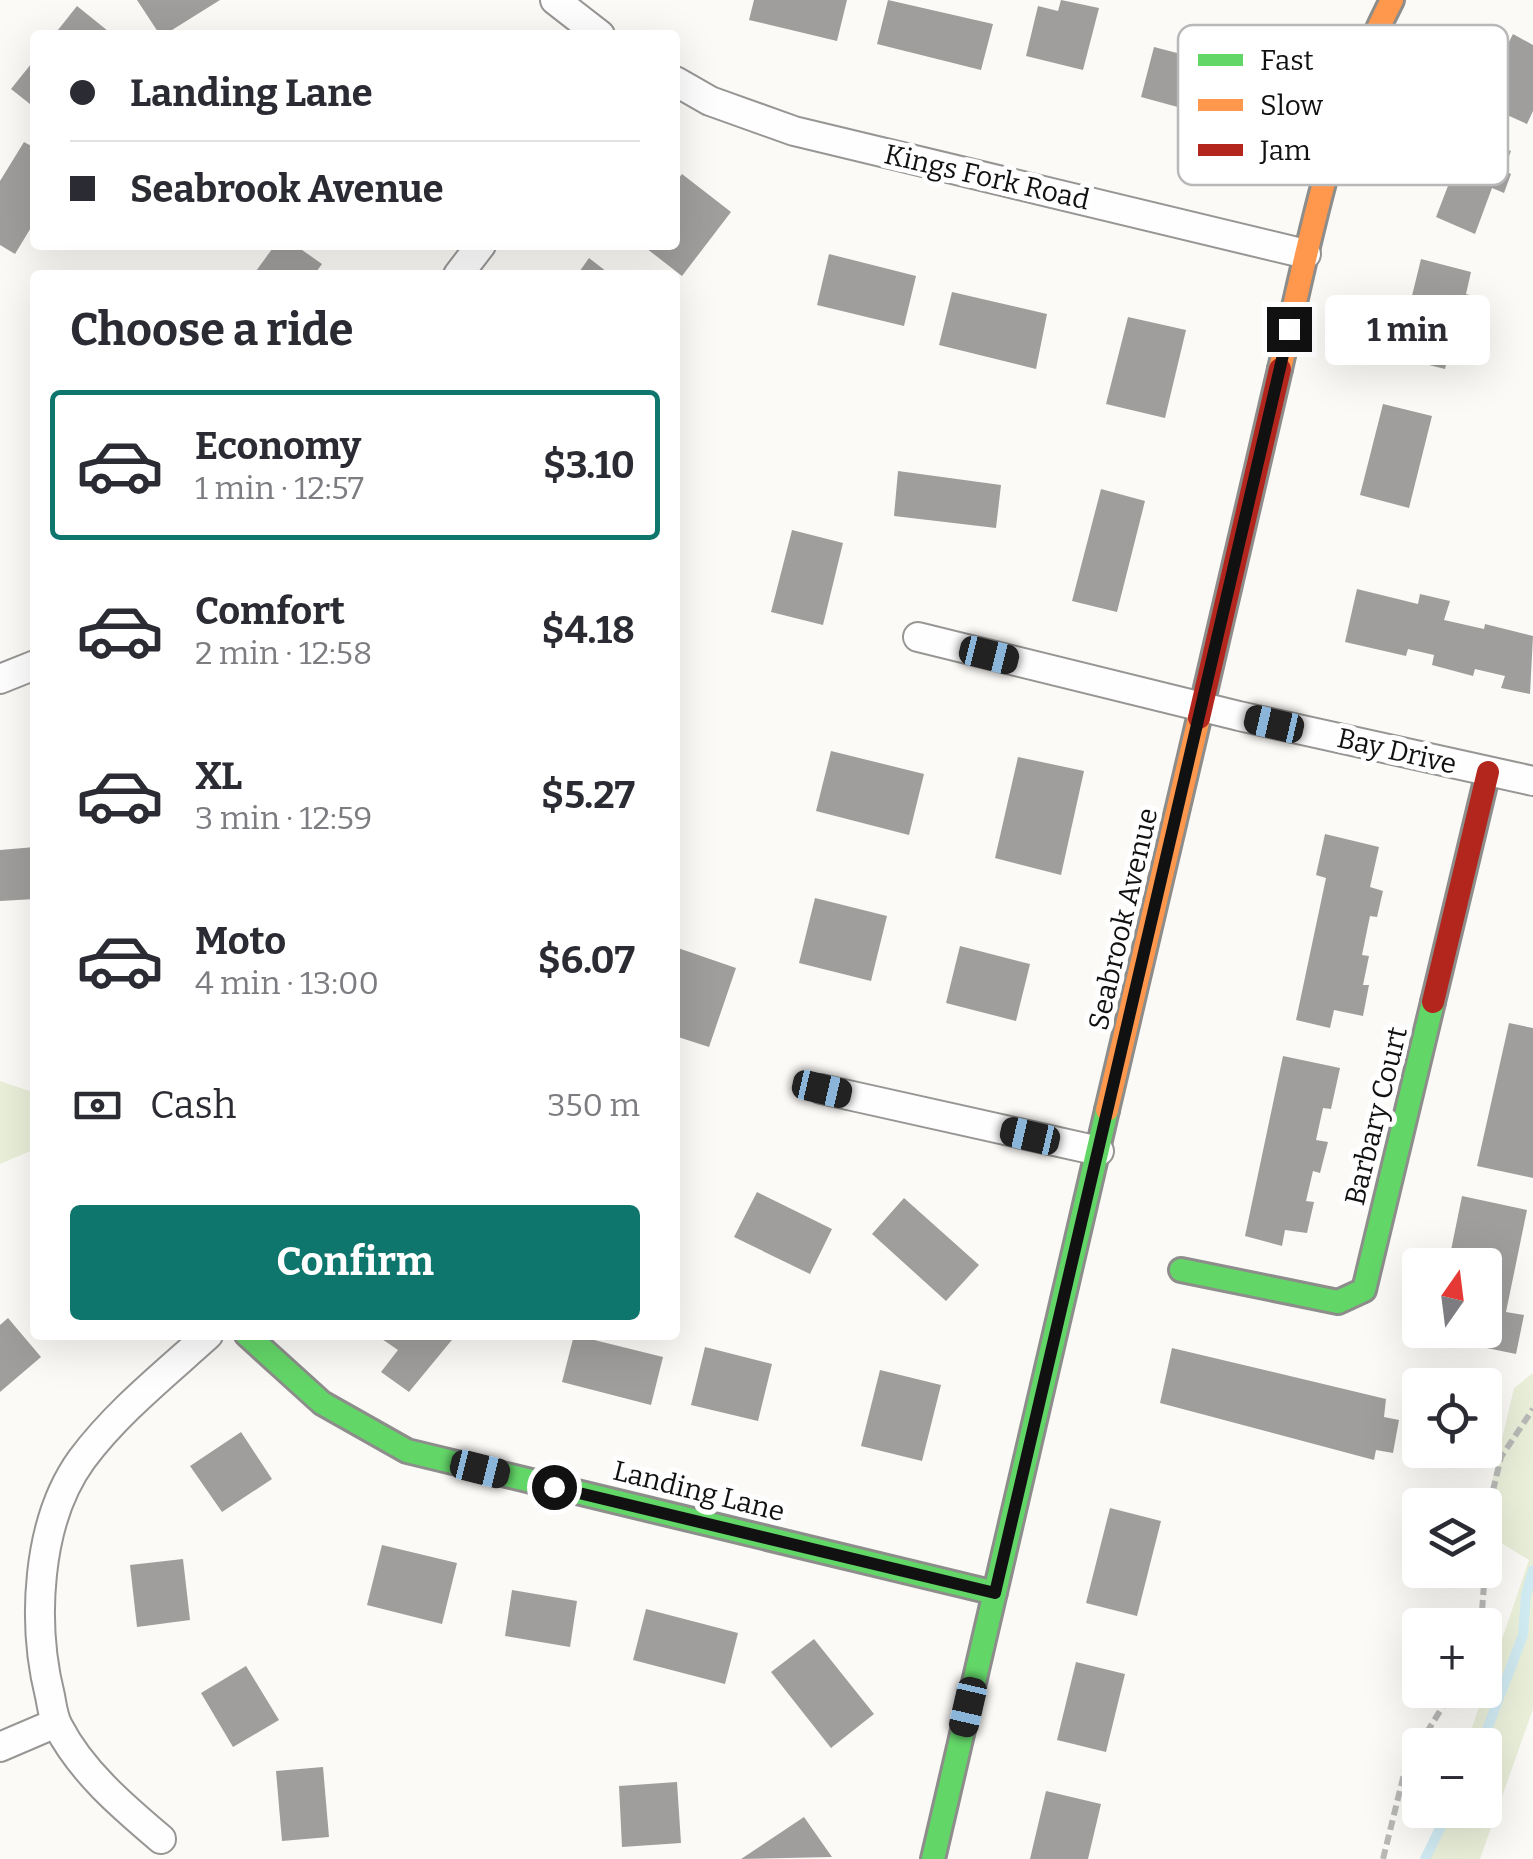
<!DOCTYPE html>
<meta charset="utf-8">
<style>
:root{--surface:#fff;--page:#f2f2f3;--text:#2b2b33;--muted:#7c7c81;--line:#e1e1e2;--accent:#0f766e}
body{margin:0;font-family:Bitter,serif;background:var(--page);color:var(--text);height:100vh;display:flex;flex-direction:column;font-size:38px;white-space:nowrap}
*{box-sizing:border-box;margin:0}
p{font-size:32px;color:var(--muted)}
.icon{flex:none;width:55px;height:55px;fill:none;stroke:currentColor;stroke-width:2;stroke-linecap:round;stroke-linejoin:round}
.map{position:relative;flex:1;overflow:hidden}
.sheet{position:absolute;left:30px;top:270px;width:650px;height:1070px;display:flex;flex-direction:column;background:var(--surface);border-radius:10px;box-shadow:0 10px 40px #0002}
.sheet>*{flex:none}
.top-card{position:absolute;left:30px;top:30px;width:650px;height:220px;border-radius:10px;box-shadow:0 10px 40px #0002;display:grid;align-content:center;height:220px;padding:0 40px;background:var(--surface)}
.needle{width:65px;rotate:14deg}
.buttons{position:absolute;left:1402px;top:1248px;display:grid;gap:20px}
.buttons a{display:grid;place-items:center;width:100px;height:100px;border-radius:10px;background:var(--surface);box-shadow:0 10px 40px #0002;font-size:50px}
.end{position:absolute;width:45px;height:45px;margin:-22px;border:12px solid #111;background:#fff;box-shadow:0 0 0 5px #fff}
.from{border-radius:50%}
.bubble{position:absolute;height:70px;border-radius:10px;background:var(--surface);box-shadow:0 10px 40px #0002;font-size:32px;font-weight:700;line-height:70px;text-align:center}
.car{position:absolute;width:30px;height:60px;margin:-30px -15px;border-radius:12px;box-shadow:0 0 8px 2px #0007;background:linear-gradient(#222 24%,#8ab4d8 0 40%,#222 0 76%,#8ab4d8 0 86%,#222 0)}
.top-card b{display:flex;align-items:center;gap:35px;height:95px;font-size:38px}
.top-card b+b{border-top:2px solid var(--line)}
.top-card i{width:25px;height:25px;background:var(--text)}
ul{padding:0;list-style:none}
li{display:flex;align-items:center;gap:30px;height:150px;margin:0 20px 15px;padding:0 20px;border:5px solid transparent;border-radius:10px}
li div{flex:1}
li b{display:block;font-size:38px}
li em{font-style:normal;font-weight:700}
li.active{border-color:var(--accent)}
li>.icon{width:90px;height:90px;stroke-width:1.5}
h2{padding:0 40px;font-size:45px;line-height:120px}
.pay{display:flex;align-items:center;gap:25px;height:110px;padding:0 40px;font-size:38px}
.pay p{margin-inline-start:auto}
.primary-button{display:flex;gap:20px;margin-top:auto;padding:20px 40px}
.primary-button a{flex:1;height:115px;border-radius:10px;background:var(--accent);color:#fff;font-size:40px;font-weight:700;line-height:115px;text-align:center}
.map>svg:first-child{display:block}
.green{fill:#e9efd9}
.lines{fill:none;stroke-linecap:round;stroke-linejoin:round}
.stream{stroke:#d1ebf3;stroke-width:10}
.building{fill:#a09e9c}
.street-casing{stroke:#979695;stroke-width:32}
.fast-casing{stroke:#8d8d8b;stroke-width:28}
.slow-casing{stroke:#8d8d8b;stroke-width:28}
.jam-casing{stroke:#8d8d8b;stroke-width:28}
.path{stroke:#b9b9b8;stroke-width:6;stroke-dasharray:10 5;stroke-linecap:butt}
.street{stroke:#fffefe;stroke-width:28}
.fast{stroke:#63d668;stroke-width:22}
.slow{stroke:#ff974d;stroke-width:22}
.jam{stroke:#b3261e;stroke-width:22}
.route{stroke:#111;stroke-width:12}
.labels{text-anchor:middle;dominant-baseline:central;stroke-width:10;stroke-linejoin:round;paint-order:stroke}
.street-label{font-size:28px;fill:#111;stroke:#fff}
.key{fill:#fff;stroke:#b8b8b8;stroke-width:2.5}
.key-label{font-size:28px;fill:#111}
</style>
<div class="map">
<svg width="1533" height="1859" viewBox="0 0 1533 1859">
<rect width="100%" height="100%" fill="#fcfaf7"/>
<path class="green" d="M0 1081 35 1093V1149L0 1164Z
M1533 1373V1709L1480 1859H1427L1444 1810H1485V1745H1466L1529 1560 1485 1533V1511L1514 1388Z"/>
<g class="lines">
<path class="stream" d="M1481 1745 1523 1635 1526 1595 1533 1570
M1425 1859 1449 1810"/>
</g>
<path class="building" d="M137 0H220L164 35H160Z
M754 0H847L837 41 749 20Z
M888 0 993 24 981 70 877 44Z
M1061 0 1099 8 1083 70 1026 56 1038 6 1058 11Z
M77 6 113 35H54Z
M1513 34 1533 45V111L1527 124 1478 102Z
M1154 47 1254 73 1240 124 1141 97Z
M35 59V108L11 89Z
M1468 134 1511 151 1504 170 1511 174 1504 193 1492 188 1475 234 1436 217Z
M24 142 35 148V221L15 254 0 245V181Z
M682 174 731 212 682 276 642 245H675V183Z
M275 245H295L322 264 314 275H253Z
M829 254 916 276 904 326 817 305Z
M589 258 611 275H577Z
M1421 259 1471 272 1466 294 1484 299 1479 320 1458 314 1445 369 1397 357Z
M952 292 1047 314 1036 369 939 345Z
M1128 317 1186 330 1165 418 1106 404Z
M1383 404 1432 416 1409 508 1360 495Z
M898 471 1001 485 996 528 894 516Z
M1101 489 1145 501 1117 612 1072 601Z
M792 530 843 543 823 625 771 612Z
M1357 589 1418 604 1420 594 1450 601 1444 620 1484 629 1485 624 1533 636 1530 694 1501 688 1505 676 1475 669 1473 676 1432 665 1434 655 1408 649 1406 656 1345 642Z
M831 751 924 774 909 835 816 811Z
M1018 757 1084 771 1061 875 995 858Z
M1325 834 1379 847 1370 887 1383 891 1377 917 1370 916 1362 955 1369 956 1363 985H1369L1363 1016 1334 1010 1330 1028 1296 1020 1326 878 1316 875Z
M35 847V899L0 901V850Z
M815 898 887 916 871 981 799 963Z
M960 946 1030 964 1016 1021 946 1003Z
M675 947 736 968 709 1047 675 1036Z
M1509 1023 1533 1028V1178L1477 1166Z
M1283 1056 1340 1068 1331 1109 1323 1108 1316 1140 1328 1142 1320 1173 1313 1171 1306 1201 1314 1202 1307 1233 1285 1230 1282 1246 1245 1236Z
M757 1192 832 1229 810 1274 734 1237Z
M1462 1196 1527 1210 1506 1312 1524 1315 1516 1354 1433 1337 1434 1330H1485V1265H1448Z
M904 1198 979 1265 946 1301 872 1234Z
M8 1318 41 1357 0 1392V1325Z
M376 1335H456L409 1392 381 1372 398 1350Z
M574 1335 663 1357 651 1405 562 1382Z
M705 1347 772 1364 758 1421 691 1405Z
M1172 1348 1386 1399 1384 1417 1399 1420 1393 1453 1376 1450 1374 1460 1160 1403Z
M880 1370 941 1385 922 1461 861 1446Z
M241 1432 272 1479 222 1512 190 1466Z
M1110 1508 1161 1521 1137 1616 1086 1603Z
M382 1545 457 1563 442 1624 367 1605Z
M183 1559 190 1620 137 1627 130 1565Z
M512 1590 577 1601 570 1647 505 1636Z
M646 1609 738 1633 725 1684 633 1660Z
M814 1639 874 1714 831 1748 771 1672Z
M1076 1662 1125 1674 1106 1752 1057 1740Z
M246 1666 279 1720 233 1747 201 1693Z
M323 1767 329 1837 282 1841 276 1771Z
M677 1782 681 1843 622 1847 619 1786Z
M1046 1791 1101 1804 1088 1859H1030Z
M804 1817 832 1857 741 1859Z"/>
<g class="lines">
<g class="street-casing">
<path id="street" d="M555 0 600 35
M675 81 710 101 794 131 1306 254
M458 275 481 245
M918 637 1239 716 1533 781
M0 679 35 665
M821 1089 1099 1151
M0 1747 56 1723
M161 1839C122 1806 81 1771 58 1726 53 1717 52 1706 50 1696 32 1624 36 1522 82 1459 117 1412 165 1374 208 1335"/>
</g>
<g class="fast-casing">
<path id="fast" d="M1181 1270 1338 1302 1364 1290 1433 1002
M247 1335 322 1403 407 1451 995 1593
M933 1859 1107 1110"/>
</g>
<g class="slow-casing">
<path id="slow" d="M1280 369C1309 243 1332 116 1392 0
M1107 1110 1199 718"/>
</g>
<g class="jam-casing">
<path id="jam" d="M1199 718 1280 369
M1433 1002 1488 772"/>
</g>
<path class="path" d="M1481 1625 1490 1503 1501 1457 1533 1409
M1383 1859 1406 1766 1453 1690"/>
<use href="#street" class="street"/>
<use href="#fast" class="fast"/>
<use href="#slow" class="slow"/>
<use href="#jam" class="jam"/>
</g>
<g class="lines">
<path class="route" d="M554 1487 995 1593 1289 329"/>
</g>
<g class="labels">
<g class="street-label">
<text transform="translate(987 177) rotate(13)">Kings Fork Road</text>
<text transform="translate(1397 751) rotate(13)">Bay Drive</text>
<text transform="translate(1123 919) rotate(-77)">Seabrook Avenue</text>
<text transform="translate(1376 1116) rotate(-76)">Barbary Court</text>
<text transform="translate(699 1491) rotate(14)">Landing Lane</text>
</g>
</g>
<rect x="1178" y="25" width="330" height="160" rx="15" class="key"/>
<rect x="1198" y="54" width="45" height="12" fill="#63d668"/>
<rect x="1198" y="99" width="45" height="12" fill="#ff974d"/>
<rect x="1198" y="144" width="45" height="12" fill="#b3261e"/>
<g class="key-label">
<text x="1260" y="70">Fast</text>
<text x="1260" y="115">Slow</text>
<text x="1260" y="160">Jam</text>
</g>
</svg>
<div class="buttons">
<a><svg class="needle" viewBox="-14 -14 28 28"><path d="M0-13l5 13h-10z" fill="#e53935"/><path d="M0 13l5-13h-10z" fill="#7c7c81"/></svg></a>
<a><svg class="icon" aria-label="locate" viewBox="0 0 24 24"><circle cx="12" cy="12" r="6"/><path d="M12 2v4M12 18v4M2 12h4M18 12h4"/></svg></a>
<a><svg class="icon" aria-label="layers" viewBox="0 0 24 24"><path d="M12 4l9 5-9 5-9-5zM3 14l9 5 9-5"/></svg></a>
<a>+</a>
<a>−</a>
</div>
<i class="end from" style="left:554px;top:1487px"></i>
<i class="end" style="left:1289px;top:329px"></i>
<div class="bubble" style="left:1325px;top:295px;width:165px">1 min</div>
<i class="car" style="left:989px;top:655px;rotate:104deg"></i>
<i class="car" style="left:1274px;top:724px;rotate:283deg"></i>
<i class="car" style="left:822px;top:1089px;rotate:103deg"></i>
<i class="car" style="left:1030px;top:1136px;rotate:283deg"></i>
<i class="car" style="left:480px;top:1469px;rotate:104deg"></i>
<i class="car" style="left:968px;top:1707px;rotate:193deg"></i>
<div class="top-card">
<b><i class="from"></i>Landing Lane</b>
<b><i></i>Seabrook Avenue</b>
</div>
<section class="sheet">
<h2>Choose a ride</h2>
<ul>
<li class="active"><svg class="icon" aria-label="car" viewBox="0 0 24 24"><path d="M5 17H2v-5l4-1 3-4h7l3 4 3 1v5h-3M9 17h6M6 11h13"/><circle cx="7" cy="17" r="2"/><circle cx="17" cy="17" r="2"/></svg><div><b>Economy</b><p>1 min · 12:57</p></div><em>$3.10</em></li>
<li><svg class="icon" aria-label="car" viewBox="0 0 24 24"><path d="M5 17H2v-5l4-1 3-4h7l3 4 3 1v5h-3M9 17h6M6 11h13"/><circle cx="7" cy="17" r="2"/><circle cx="17" cy="17" r="2"/></svg><div><b>Comfort</b><p>2 min · 12:58</p></div><em>$4.18</em></li>
<li><svg class="icon" aria-label="car" viewBox="0 0 24 24"><path d="M5 17H2v-5l4-1 3-4h7l3 4 3 1v5h-3M9 17h6M6 11h13"/><circle cx="7" cy="17" r="2"/><circle cx="17" cy="17" r="2"/></svg><div><b>XL</b><p>3 min · 12:59</p></div><em>$5.27</em></li>
<li><svg class="icon" aria-label="car" viewBox="0 0 24 24"><path d="M5 17H2v-5l4-1 3-4h7l3 4 3 1v5h-3M9 17h6M6 11h13"/><circle cx="7" cy="17" r="2"/><circle cx="17" cy="17" r="2"/></svg><div><b>Moto</b><p>4 min · 13:00</p></div><em>$6.07</em></li>
</ul>
<div class="pay"><svg class="icon" aria-label="cash" viewBox="0 0 24 24"><path d="M3 7h18v10H3z"/><circle cx="12" cy="12" r="2"/></svg>Cash<p>350 m</p></div>
<div class="primary-button"><a>Confirm</a></div>
</section>
</div>
